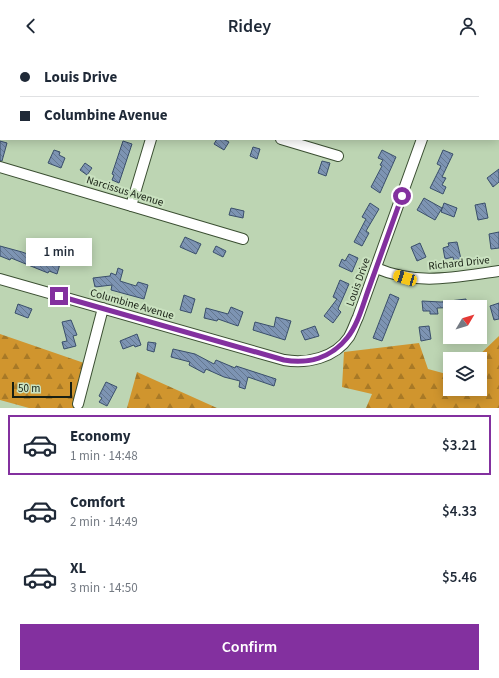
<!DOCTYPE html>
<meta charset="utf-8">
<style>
:root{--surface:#fff;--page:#f2f2f3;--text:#1f2937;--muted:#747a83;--line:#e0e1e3;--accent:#83309f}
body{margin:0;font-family:"Source Sans 3",sans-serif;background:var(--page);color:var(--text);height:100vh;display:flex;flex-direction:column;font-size:15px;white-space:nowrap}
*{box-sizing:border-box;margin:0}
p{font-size:13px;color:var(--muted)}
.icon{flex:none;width:22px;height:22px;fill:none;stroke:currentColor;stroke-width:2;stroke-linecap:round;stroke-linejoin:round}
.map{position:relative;height:356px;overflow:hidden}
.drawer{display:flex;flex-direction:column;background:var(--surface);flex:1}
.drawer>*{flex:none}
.top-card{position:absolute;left:0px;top:0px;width:499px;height:88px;box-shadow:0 2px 10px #0003;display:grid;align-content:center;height:88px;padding:0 20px;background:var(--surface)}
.needle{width:26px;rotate:52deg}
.controls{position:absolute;left:443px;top:248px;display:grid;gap:8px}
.controls a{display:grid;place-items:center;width:44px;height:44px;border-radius:0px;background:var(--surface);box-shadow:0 2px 10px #0003;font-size:20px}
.scale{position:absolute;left:12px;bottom:10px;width:60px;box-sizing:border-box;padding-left:4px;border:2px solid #171f13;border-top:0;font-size:11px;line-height:14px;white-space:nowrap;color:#171f13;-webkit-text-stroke:3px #cae2c0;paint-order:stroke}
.end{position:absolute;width:18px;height:18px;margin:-9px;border:5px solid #83309f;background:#fff;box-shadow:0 0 0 2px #fff}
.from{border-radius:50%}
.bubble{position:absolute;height:28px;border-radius:0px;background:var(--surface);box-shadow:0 2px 10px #0003;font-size:13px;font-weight:600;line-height:28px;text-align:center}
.car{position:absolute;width:12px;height:24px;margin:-12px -6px;border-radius:5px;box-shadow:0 0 3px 1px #0007;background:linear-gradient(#f5c518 24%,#345 0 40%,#f5c518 0 76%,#345 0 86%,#f5c518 0)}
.top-card b{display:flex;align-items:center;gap:14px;height:38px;font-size:15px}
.top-card b+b{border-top:1px solid var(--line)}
.top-card i{width:10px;height:10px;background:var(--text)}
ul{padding:7px 0 0;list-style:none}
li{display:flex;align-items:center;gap:12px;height:60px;margin:0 8px 6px;padding:0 12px;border:2px solid transparent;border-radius:0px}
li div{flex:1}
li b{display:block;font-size:15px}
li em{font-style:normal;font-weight:600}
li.active{border-color:var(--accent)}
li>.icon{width:36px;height:36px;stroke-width:1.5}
.primary-button{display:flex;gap:8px;margin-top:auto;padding:8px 20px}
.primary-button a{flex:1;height:46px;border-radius:0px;background:var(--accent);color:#fff;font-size:16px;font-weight:600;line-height:46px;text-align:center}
header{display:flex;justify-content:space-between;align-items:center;height:52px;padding:0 20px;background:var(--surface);font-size:18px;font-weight:600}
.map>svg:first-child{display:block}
.forest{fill:url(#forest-firs)}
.building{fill:url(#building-back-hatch);stroke:#3a4f6b}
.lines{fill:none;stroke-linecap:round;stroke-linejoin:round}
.street-casing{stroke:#3b4f32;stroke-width:12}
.primary-casing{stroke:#3b4f32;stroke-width:16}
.street{stroke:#fff;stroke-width:10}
.primary{stroke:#fff;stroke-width:15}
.route{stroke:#83309f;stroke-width:5}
.labels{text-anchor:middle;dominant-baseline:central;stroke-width:4;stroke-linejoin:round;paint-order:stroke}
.street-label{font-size:11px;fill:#171f13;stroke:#cae2c0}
</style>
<header><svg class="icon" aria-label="back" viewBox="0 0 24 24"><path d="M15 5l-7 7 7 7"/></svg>Ridey<svg class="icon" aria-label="person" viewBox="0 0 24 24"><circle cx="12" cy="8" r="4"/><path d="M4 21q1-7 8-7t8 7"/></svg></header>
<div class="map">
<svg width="499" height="356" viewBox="0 0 499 356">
<defs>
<pattern id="forest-firs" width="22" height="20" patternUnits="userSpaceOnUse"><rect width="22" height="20" fill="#d0952e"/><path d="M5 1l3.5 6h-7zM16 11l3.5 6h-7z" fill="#a87926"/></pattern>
<pattern id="building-back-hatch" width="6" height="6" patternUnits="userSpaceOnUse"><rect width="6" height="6" fill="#7d94b3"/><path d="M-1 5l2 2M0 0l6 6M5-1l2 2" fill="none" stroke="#657890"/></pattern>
</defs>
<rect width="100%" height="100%" fill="#bdd5b3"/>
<path class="forest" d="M0 282 87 312 75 354 82 356H29L0 348Z
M499 284V356H366L372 342 342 335 344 300 419 291 428 317 450 323V337H480V307H475Z
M137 320 217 356H127Z"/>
<path class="building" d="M217 87H223L229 90 224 98 214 92Z
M0 89 7 91 2 109H0Z
M123 89 132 92 119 131 112 128 114 123 112 122Z
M253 95 260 97 257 107 250 104Z
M54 98 60 100 59 103 65 106 61 116 48 111Z
M382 98 396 105 380 141 371 135 382 114 380 113 383 108 378 106Z
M443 98 453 102 442 125 446 126 442 133 446 135 443 142 430 136 441 114 437 112Z
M322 109 330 111 326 124 318 121Z
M85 111 92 116 87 123 80 118Z
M499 117V130L493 135 487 126Z
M424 146 442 156 435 168 417 158Z
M370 151 379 157 366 179 369 181 362 194 354 190 366 167 362 165Z
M444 151 457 156 454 165 441 160Z
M485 151 488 166 478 168 475 153Z
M231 156 244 159 243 166 229 163Z
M499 180V196L491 197 489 182Z
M185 185 201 192 196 202 180 195Z
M457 190 461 207 454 209 453 205 445 207 443 196 449 194 448 191Z
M420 191 426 205 417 209 411 195Z
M0 194 22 200 44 208 46 204 52 206 51 209 60 212 57 222 49 219 48 221 11 206 10 208 0 204Z
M216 194 226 199 223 205 213 200Z
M349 202 358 206 352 220 339 214 342 207 345 209Z
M118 216 123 218 120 229 136 234 138 230 148 233 144 247 111 238 112 233 95 235 93 226 110 224 111 221 116 223Z
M340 228 349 232 338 257 341 260 333 271 324 264 337 247 333 245Z
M390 242 399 246 382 289 373 286Z
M184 243 195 247 191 261 180 258Z
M466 247 467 255 437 256 438 262H430V259H423L422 249 441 250Z
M499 251V267L494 268 490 254Z
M18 252 32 257 28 266 15 261Z
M231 255 243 260 238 274 218 267 217 269 204 266 206 256 228 262Z
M276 265 291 269 285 288 253 278 255 270 274 275Z
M71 268 77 283 73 284 76 294 64 297 62 290 67 289 62 270Z
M315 274 319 284 305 288 301 279Z
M429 274 431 287 421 289 419 275Z
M137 282 141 293 135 295 134 293 123 297 120 289Z
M148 290 156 291 154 300 147 298Z
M173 297 195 302 214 312 216 308 235 316 236 314 276 327 274 334 248 325 245 337 239 335 240 329 224 325 206 317 204 321 189 313 190 310 171 305Z
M106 330 117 335 107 354 99 350 102 346 99 344Z"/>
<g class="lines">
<g class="street-casing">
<path id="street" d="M370 0 374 1
M176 1V0
M235 1V0
M330 1V0
M454 1 455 0
M498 29H499
M281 87 338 104
M0 115 243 187
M131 154 151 87
M376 216C418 234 455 225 499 219
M0 227 284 308C307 312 335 306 349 285 353 278 355 271 358 265L422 87
M78 352 103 256"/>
</g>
<g class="primary-casing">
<path id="primary" d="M11 1 12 0
M0 22 1 20"/>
</g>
<use href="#street" class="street"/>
<use href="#primary" class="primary"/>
</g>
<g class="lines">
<path class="route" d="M59 244 284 308C308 312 331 306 347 286 358 273 363 252 369 236 380 205 391 174 402 144"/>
</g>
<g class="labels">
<g class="street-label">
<text transform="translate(125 139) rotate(17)">Narcissus Avenue</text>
<text transform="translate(459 211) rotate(-6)">Richard Drive</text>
<text transform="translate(358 230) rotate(-70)">Louis Drive</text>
<text transform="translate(132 252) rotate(16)">Columbine Avenue</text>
</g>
</g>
</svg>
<div class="controls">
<a><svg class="needle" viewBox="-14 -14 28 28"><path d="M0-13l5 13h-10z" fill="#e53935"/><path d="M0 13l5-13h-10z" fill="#747a83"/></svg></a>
<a><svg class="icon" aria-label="layers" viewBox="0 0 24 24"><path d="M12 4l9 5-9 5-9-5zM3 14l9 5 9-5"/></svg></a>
</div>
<div class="scale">50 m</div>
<i class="end from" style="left:402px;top:144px"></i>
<i class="end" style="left:59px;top:244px"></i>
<div class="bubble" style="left:26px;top:186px;width:66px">1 min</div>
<i class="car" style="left:405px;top:226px;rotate:287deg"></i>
<div class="top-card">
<b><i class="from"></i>Louis Drive</b>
<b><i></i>Columbine Avenue</b>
</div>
</div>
<section class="drawer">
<ul>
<li class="active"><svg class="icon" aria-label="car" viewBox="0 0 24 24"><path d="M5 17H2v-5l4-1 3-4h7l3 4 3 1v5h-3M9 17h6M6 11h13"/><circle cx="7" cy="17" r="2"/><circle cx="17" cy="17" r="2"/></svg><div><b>Economy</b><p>1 min · 14:48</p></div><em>$3.21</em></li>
<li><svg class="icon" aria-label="car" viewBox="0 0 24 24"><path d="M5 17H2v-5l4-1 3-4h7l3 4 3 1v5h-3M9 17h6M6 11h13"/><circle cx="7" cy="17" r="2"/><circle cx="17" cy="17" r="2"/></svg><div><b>Comfort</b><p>2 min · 14:49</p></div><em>$4.33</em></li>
<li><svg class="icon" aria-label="car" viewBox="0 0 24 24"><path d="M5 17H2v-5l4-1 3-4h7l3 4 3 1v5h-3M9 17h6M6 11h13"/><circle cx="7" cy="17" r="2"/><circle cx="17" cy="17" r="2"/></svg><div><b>XL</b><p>3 min · 14:50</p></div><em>$5.46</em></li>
</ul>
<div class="primary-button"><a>Confirm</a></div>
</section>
